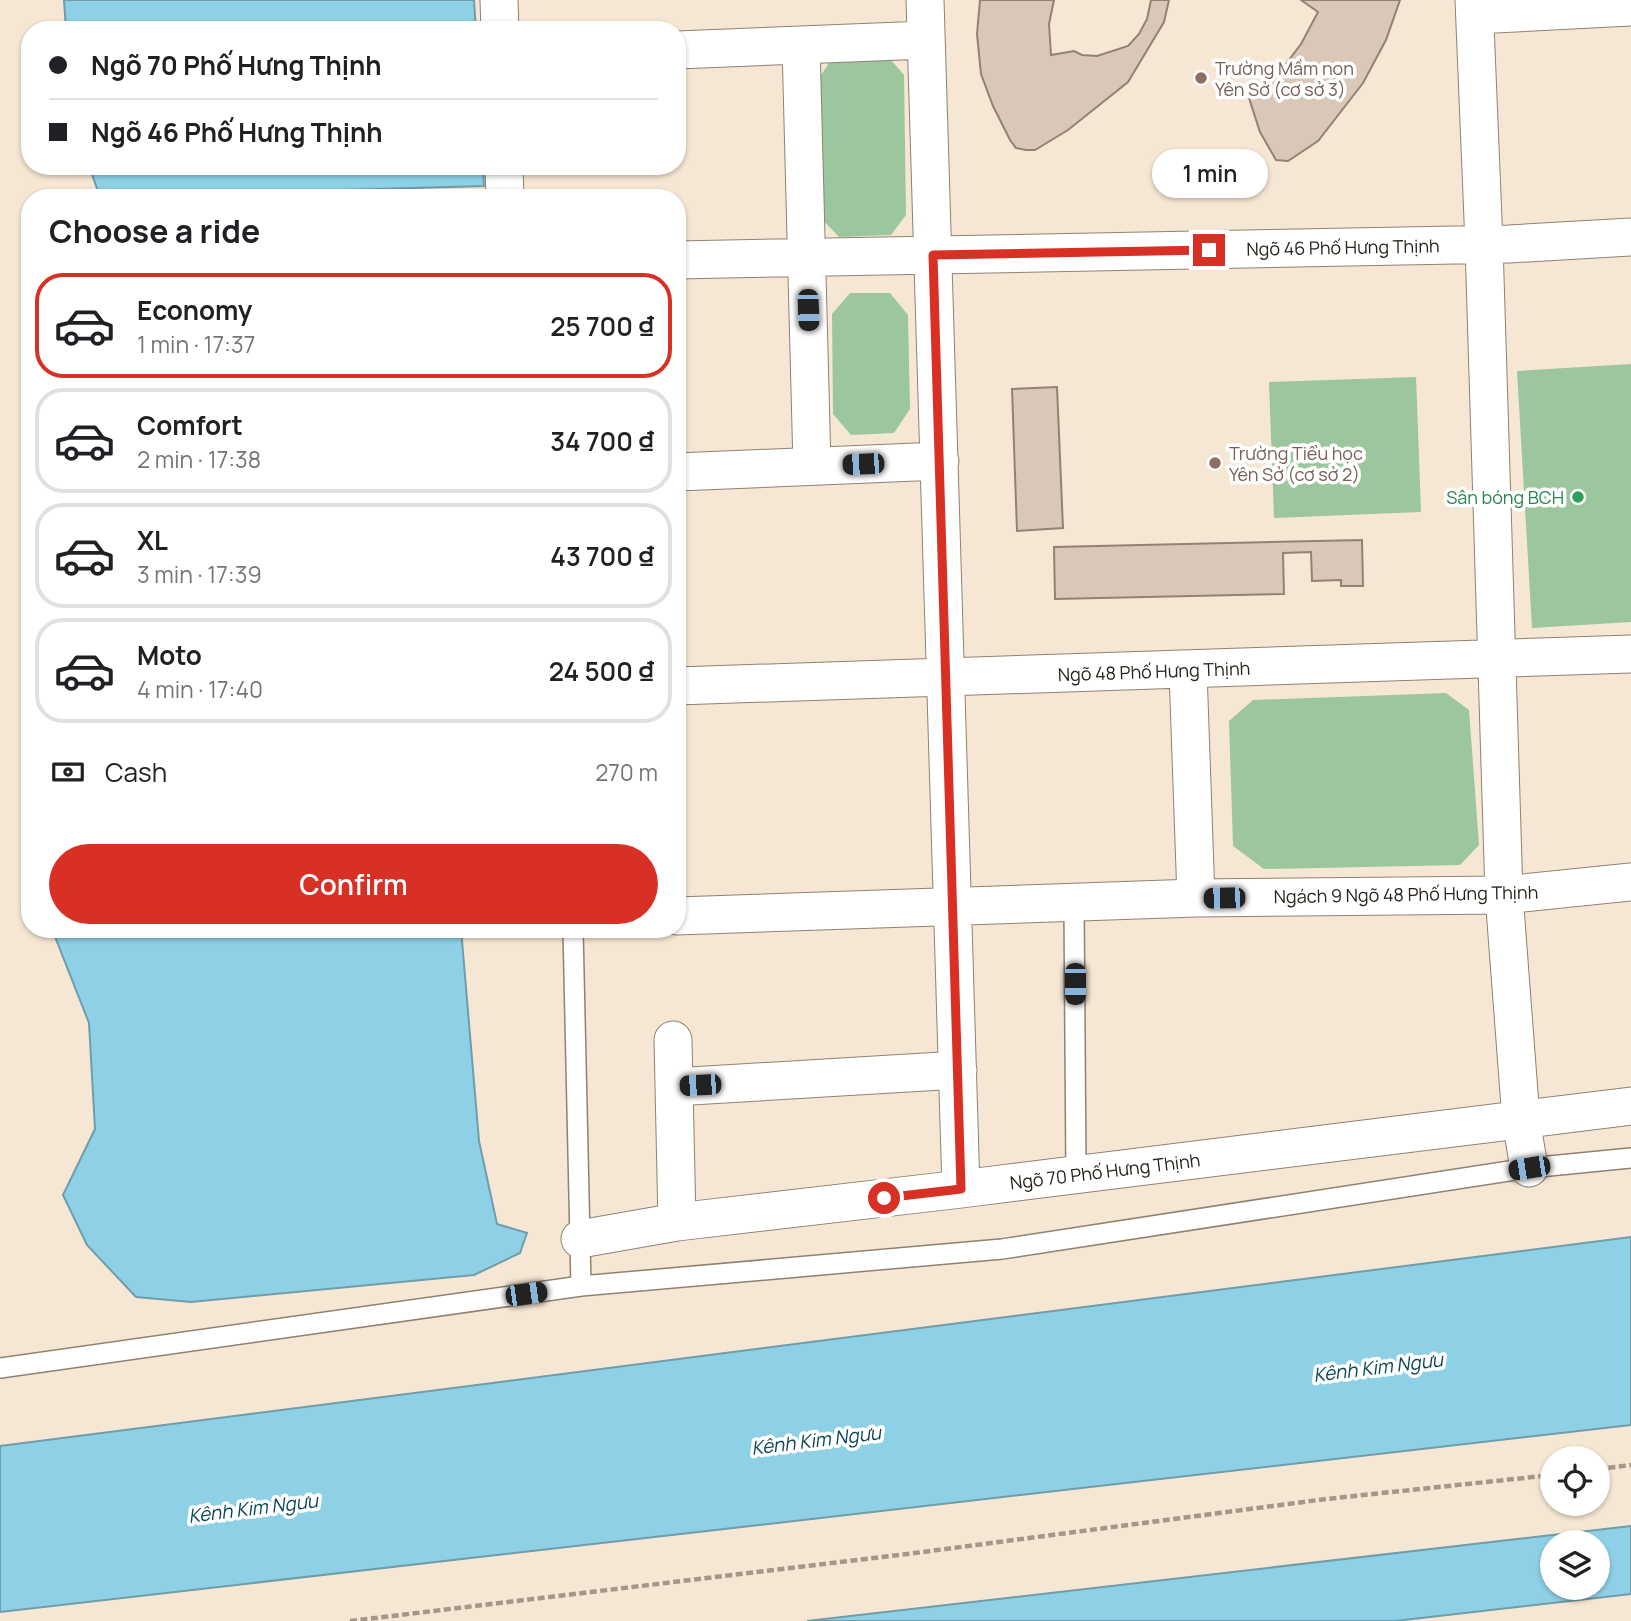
<!DOCTYPE html>
<meta charset="utf-8">
<style>
:root{--surface:#fff;--page:#f2f2f2;--text:#202124;--muted:#757577;--line:#e0e0e0;--accent:#d93025}
body{margin:0;font-family:Manrope,sans-serif;background:var(--page);color:var(--text);height:100vh;display:flex;flex-direction:column;font-size:26px;white-space:nowrap}
*{box-sizing:border-box;margin:0}
p{font-size:23px;color:var(--muted)}
.icon{flex:none;width:38px;height:38px;fill:none;stroke:currentColor;stroke-width:2;stroke-linecap:round;stroke-linejoin:round}
.map{position:relative;flex:1;overflow:hidden}
.drawer{position:absolute;left:21px;top:189px;width:665px;height:749px;display:flex;flex-direction:column;background:var(--surface);border-radius:28px;box-shadow:0 2px 5px #0004}
.drawer>*{flex:none}
.hud{position:absolute;left:21px;top:21px;width:665px;height:154px;border-radius:28px;box-shadow:0 2px 5px #0004;display:grid;align-content:center;height:154px;padding:0 28px;background:var(--surface)}
.fabs{position:absolute;left:1540px;top:1446px;display:grid;gap:14px}
.fabs a{display:grid;place-items:center;width:70px;height:70px;border-radius:50%;background:var(--surface);box-shadow:0 2px 5px #0004;font-size:35px}
.end{position:absolute;width:32px;height:32px;margin:-16px;border:9px solid #d93025;background:#fff;box-shadow:0 0 0 4px #fff}
.from{border-radius:50%}
.bubble{position:absolute;height:49px;border-radius:24px;background:var(--surface);box-shadow:0 2px 5px #0004;font-size:23px;font-weight:600;line-height:49px;text-align:center}
.car{position:absolute;width:21px;height:42px;margin:-21px -10px;border-radius:9px;box-shadow:0 0 5px 2px #0007;background:linear-gradient(#222 24%,#8ab4d8 0 40%,#222 0 76%,#8ab4d8 0 86%,#222 0)}
.hud b{display:flex;align-items:center;gap:24px;height:66px;font-size:26px}
.hud b+b{border-top:2px solid var(--line)}
.hud i{width:18px;height:18px;background:var(--text)}
ul{padding:0;list-style:none}
li{display:flex;align-items:center;gap:21px;height:105px;margin:0 14px 10px;padding:0 14px;border:4px solid var(--line);border-radius:28px}
li div{flex:1}
li b{display:block;font-size:26px}
li em{font-style:normal;font-weight:600}
li.active{border-color:var(--accent)}
li>.icon{width:63px;height:63px;stroke-width:1.5}
h2{padding:0 28px;font-size:32px;line-height:84px}
.pay{display:flex;align-items:center;gap:18px;height:77px;padding:0 28px;font-size:26px}
.pay p{margin-inline-start:auto}
.cta{display:flex;gap:14px;margin-top:auto;padding:14px 28px}
.cta a{flex:1;height:80px;border-radius:42px;background:var(--accent);color:#fff;font-size:28px;font-weight:600;line-height:80px;text-align:center}
.map>svg:first-child{display:block}
.green{fill:#9bc69e}
.water{fill:#8ed1e7;stroke:#6f9daa;stroke-width:2;fill-rule:evenodd}
.building{fill:#d9c7b7;stroke:#938273;stroke-width:2}
.lines{fill:none;stroke-linecap:round;stroke-linejoin:round}
.service-casing{stroke:#8f8271;stroke-width:22}
.minor-casing{stroke:#8f8271;stroke-width:39}
.path{stroke:#a29789;stroke-width:4.5;stroke-dasharray:7 3.5;stroke-linecap:butt}
.service{stroke:#fff;stroke-width:19}
.minor{stroke:#fff;stroke-width:37}
.route{stroke:#d93025;stroke-width:9}
.education-dot{fill:#8d6e63;stroke:#fff;stroke-width:2.5}
.leisure-dot{fill:#2e9e5b;stroke:#fff;stroke-width:2.5}
.labels{text-anchor:middle;dominant-baseline:central;stroke-width:7;stroke-linejoin:round;paint-order:stroke}
.education-label{font-size:18px;fill:#785e54;stroke:#fff;text-anchor:start}
.street-label{font-size:18px;fill:#28231c;stroke:#fff}
.leisure-label{font-size:18px;fill:#27864d;stroke:#fff;text-anchor:end}
.water-label{font-size:19px;font-style:italic;fill:#0a4656;stroke:#fff}
</style>
<div class="map">
<svg width="1631" height="1621" viewBox="0 0 1631 1621">
<rect width="100%" height="100%" fill="#f6e7d4"/>
<path class="green" d="M885 53 904 75 906 215 891 235 839 237 820 217 817 81 835 54Z
M850 293H890L908 315 910 409 894 433 851 435 833 414 832 314Z
M1631 364V622L1532 628 1517 371Z
M1416 377 1421 512 1274 518 1269 382Z
M1446 693 1469 710 1479 845 1460 865 1264 869 1233 846 1229 721 1253 700Z"/>
<path class="water" d="M64 0H474L476 30H66Z
M89 166H483L484 186 100 197Z
M52 929H461L479 1141 497 1224 527 1233 520 1253 474 1275 191 1302 136 1297 87 1245 63 1195 95 1129 89 1023Z
M1631 1237V1425L0 1612V1446Z
M1631 1526V1594L1395 1621H807ZM1552 1542H1598V1587H1552Z"/>
<path class="building" d="M980 0H1054L1049 24 1051 55 1074 51 1082 55 1097 56 1128 46 1139 34 1147 19 1151 0H1169L1164 22 1128 82 1068 130 1035 150H1026L1016 148 1010 140 993 106 981 74 977 34Z
M1301 0H1400L1386 40 1363 83 1318 141 1288 161 1276 160 1260 132 1249 98 1282 69 1301 44 1318 12Z
M1057 387 1063 528 1017 531 1012 389Z
M1362 540 1363 586H1341V580L1312 581 1311 552 1283 553 1284 594 1055 599 1054 547Z"/>
<g class="lines">
<g class="service-casing">
<path id="service" d="M1074 903 1076 1174
M573 929 581 1286
M0 1368 581 1286 1002 1249 1529 1168 1631 1158"/>
</g>
<g class="minor-casing">
<path id="minor" d="M499 0 500 30
M925 0 961 1189
M1474 0 1484 244 1504 895 1521 1119 1529 1168
M1475 15 1631 7
M801 45 812 466
M677 50 926 40
M504 166 505 198
M677 260 1509 244 1631 237
M677 472 940 461
M1188 671 1196 898
M677 686 1631 654
M677 916 1196 898 1504 895 1631 882
M673 1040 677 1222
M674 1087 958 1070
M580 1239 677 1222 961 1189 1631 1106"/>
</g>
<path class="path" d="M1598 1469 1631 1465
M350 1621 915 1553 1326 1499 1552 1475"/>
<use href="#service" class="service"/>
<use href="#minor" class="minor"/>
</g>
<g class="lines">
<path class="route" d="M884 1198 961 1189 933 255 1209 250"/>
</g>
<g class="education-dot">
<circle cx="1201" cy="78" r="7"/>
<circle cx="1215" cy="463" r="7"/>
</g>
<circle class="leisure-dot" cx="1578" cy="497" r="7"/>
<g class="labels">
<g class="education-label">
<text x="1215" y="68">Trường Mầm non<tspan x="1215" dy="21">Yên Sở (cơ sở 3)</tspan></text>
<text x="1229" y="453">Trường Tiểu học<tspan x="1229" dy="21">Yên Sở (cơ sở 2)</tspan></text>
</g>
<g class="street-label">
<text transform="translate(1343 247) rotate(-1)">Ngõ 46 Phố Hưng Thịnh</text>
<text transform="translate(1154 671) rotate(-2)">Ngõ 48 Phố Hưng Thịnh</text>
<text transform="translate(1406 894) rotate(-1)">Ngách 9 Ngõ 48 Phố Hưng Thịnh</text>
<text transform="translate(1105 1171) rotate(-7)">Ngõ 70 Phố Hưng Thịnh</text>
</g>
<g class="leisure-label">
<text x="1564" y="497">Sân bóng BCH</text>
</g>
<g class="water-label">
<text transform="translate(1378 1367) rotate(-7)">Kênh Kim Ngưu</text>
<text transform="translate(816 1440) rotate(-7)">Kênh Kim Ngưu</text>
<text transform="translate(253 1508) rotate(-7)">Kênh Kim Ngưu</text>
</g>
</g>
</svg>
<div class="fabs">
<a><svg class="icon" aria-label="locate" viewBox="0 0 24 24"><circle cx="12" cy="12" r="6"/><path d="M12 2v4M12 18v4M2 12h4M18 12h4"/></svg></a>
<a><svg class="icon" aria-label="layers" viewBox="0 0 24 24"><path d="M12 4l9 5-9 5-9-5zM3 14l9 5 9-5"/></svg></a>
</div>
<i class="end from" style="left:884px;top:1198px"></i>
<i class="end" style="left:1209px;top:250px"></i>
<div class="bubble" style="left:1152px;top:149px;width:116px">1 min</div>
<i class="car" style="left:808px;top:310px;rotate:178deg"></i>
<i class="car" style="left:863px;top:464px;rotate:268deg"></i>
<i class="car" style="left:1224px;top:898px;rotate:269deg"></i>
<i class="car" style="left:1075px;top:984px;rotate:180deg"></i>
<i class="car" style="left:700px;top:1085px;rotate:267deg"></i>
<i class="car" style="left:1529px;top:1168px;rotate:261deg"></i>
<i class="car" style="left:526px;top:1294px;rotate:82deg"></i>
<div class="hud">
<b><i class="from"></i>Ngõ 70 Phố Hưng Thịnh</b>
<b><i></i>Ngõ 46 Phố Hưng Thịnh</b>
</div>
<section class="drawer">
<h2>Choose a ride</h2>
<ul>
<li class="active"><svg class="icon" aria-label="car" viewBox="0 0 24 24"><path d="M5 17H2v-5l4-1 3-4h7l3 4 3 1v5h-3M9 17h6M6 11h13"/><circle cx="7" cy="17" r="2"/><circle cx="17" cy="17" r="2"/></svg><div><b>Economy</b><p>1 min · 17:37</p></div><em>25 700 ₫</em></li>
<li><svg class="icon" aria-label="car" viewBox="0 0 24 24"><path d="M5 17H2v-5l4-1 3-4h7l3 4 3 1v5h-3M9 17h6M6 11h13"/><circle cx="7" cy="17" r="2"/><circle cx="17" cy="17" r="2"/></svg><div><b>Comfort</b><p>2 min · 17:38</p></div><em>34 700 ₫</em></li>
<li><svg class="icon" aria-label="car" viewBox="0 0 24 24"><path d="M5 17H2v-5l4-1 3-4h7l3 4 3 1v5h-3M9 17h6M6 11h13"/><circle cx="7" cy="17" r="2"/><circle cx="17" cy="17" r="2"/></svg><div><b>XL</b><p>3 min · 17:39</p></div><em>43 700 ₫</em></li>
<li><svg class="icon" aria-label="car" viewBox="0 0 24 24"><path d="M5 17H2v-5l4-1 3-4h7l3 4 3 1v5h-3M9 17h6M6 11h13"/><circle cx="7" cy="17" r="2"/><circle cx="17" cy="17" r="2"/></svg><div><b>Moto</b><p>4 min · 17:40</p></div><em>24 500 ₫</em></li>
</ul>
<div class="pay"><svg class="icon" aria-label="cash" viewBox="0 0 24 24"><path d="M3 7h18v10H3z"/><circle cx="12" cy="12" r="2"/></svg>Cash<p>270 m</p></div>
<div class="cta"><a>Confirm</a></div>
</section>
</div>
